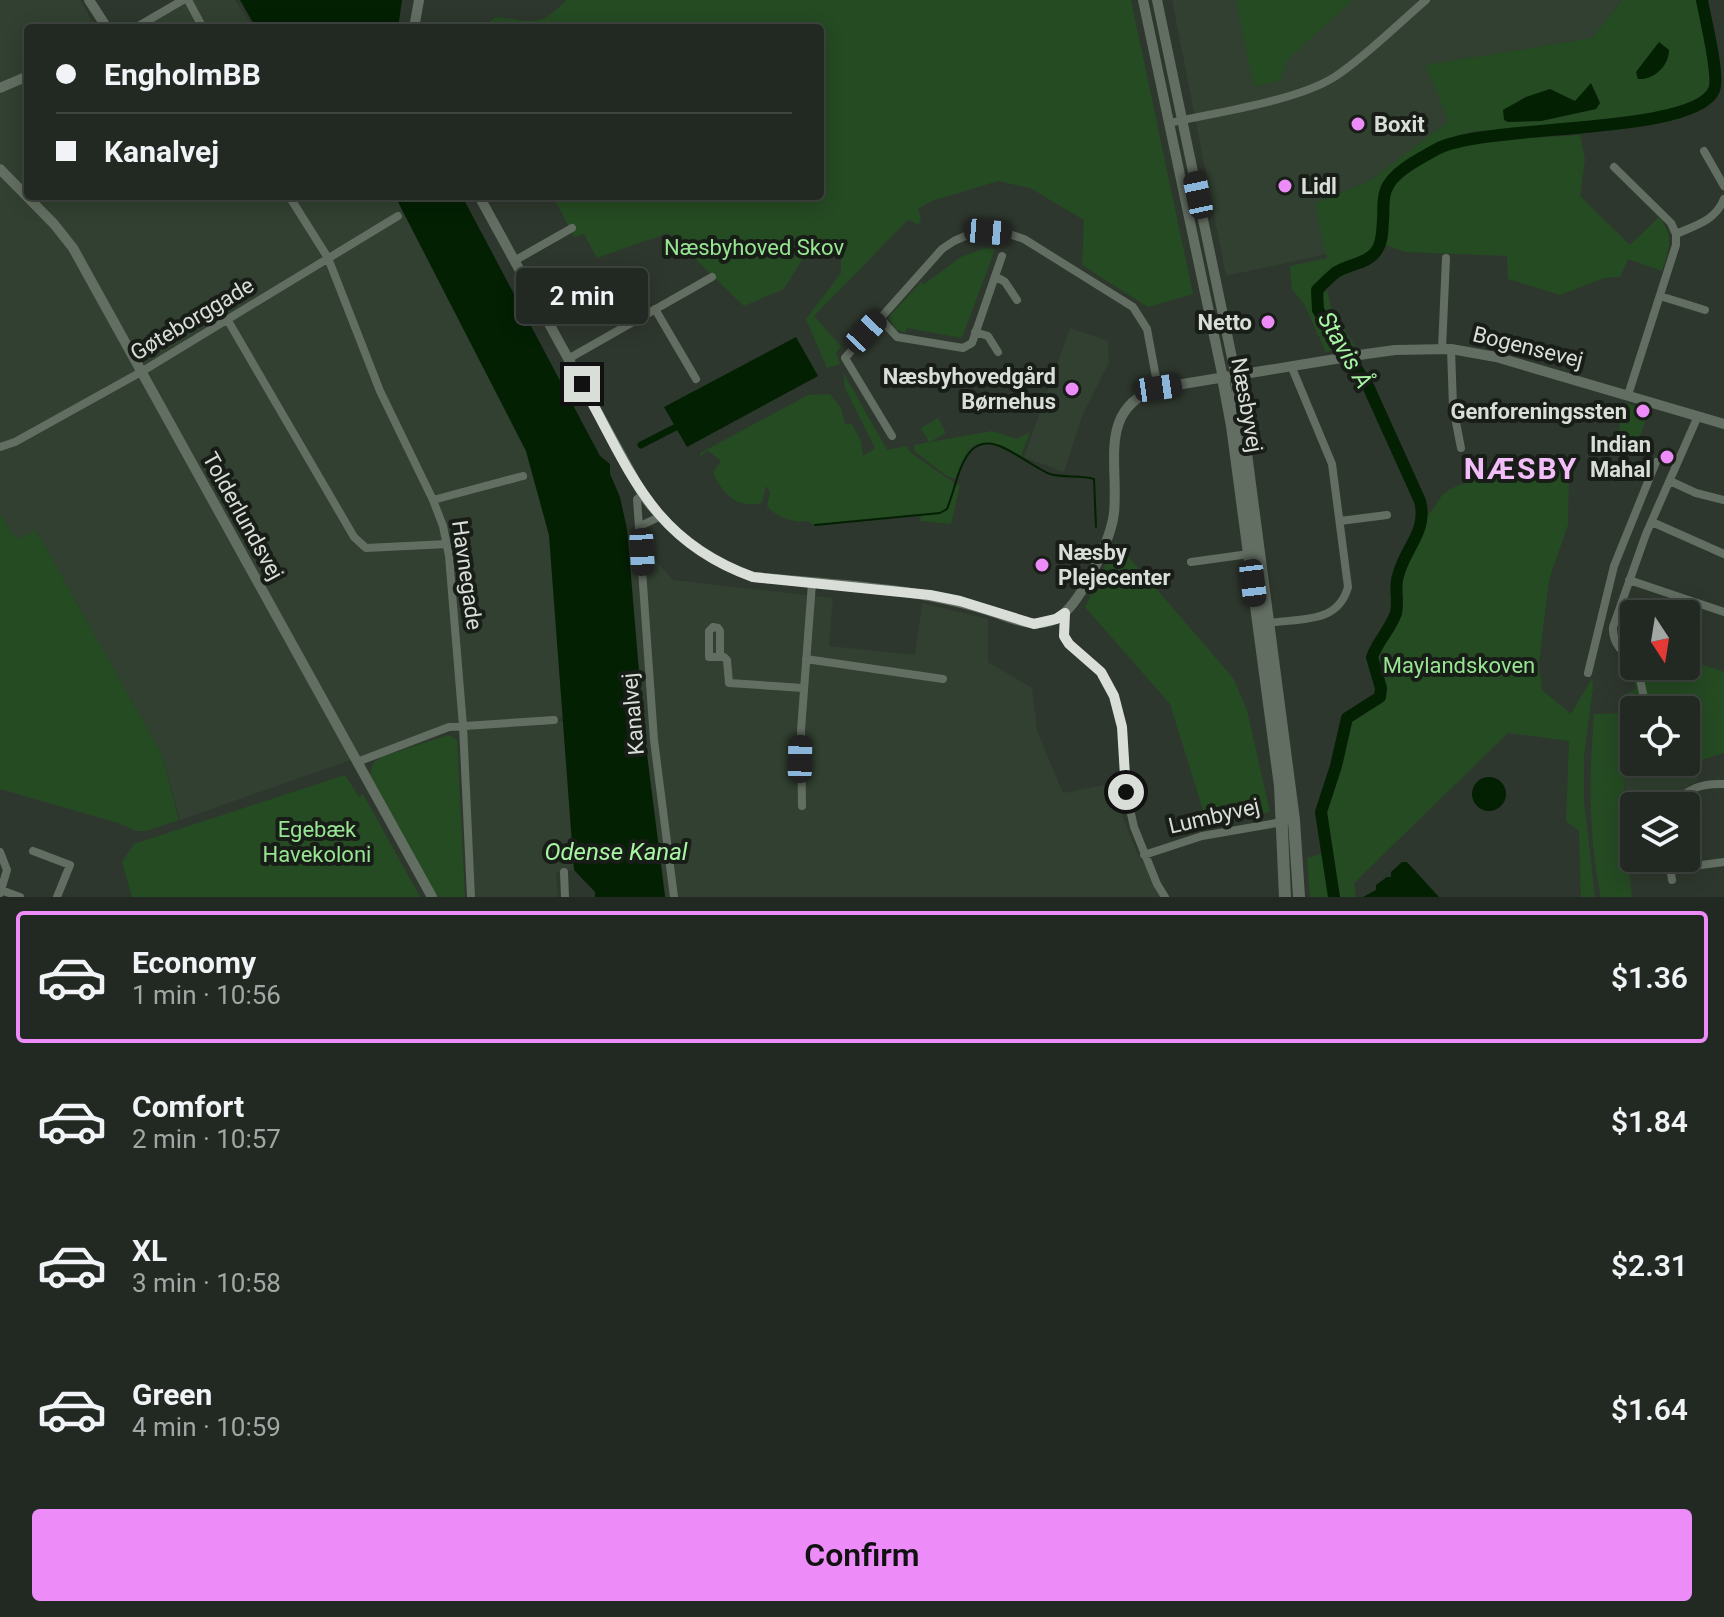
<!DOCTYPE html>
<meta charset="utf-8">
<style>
:root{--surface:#222922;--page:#2a312a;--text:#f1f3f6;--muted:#a2a6a5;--line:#3f4540;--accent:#ed8cf9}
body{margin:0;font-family:Roboto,sans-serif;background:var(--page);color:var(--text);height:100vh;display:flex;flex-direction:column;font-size:30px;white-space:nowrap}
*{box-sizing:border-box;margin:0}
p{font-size:26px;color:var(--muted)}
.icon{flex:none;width:44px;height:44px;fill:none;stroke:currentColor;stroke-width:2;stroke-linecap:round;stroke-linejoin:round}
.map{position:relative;height:897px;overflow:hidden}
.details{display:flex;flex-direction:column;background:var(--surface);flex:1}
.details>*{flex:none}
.hud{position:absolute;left:24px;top:24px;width:800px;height:176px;border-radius:8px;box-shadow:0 4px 20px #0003,0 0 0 2px var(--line);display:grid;align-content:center;height:176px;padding:0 32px;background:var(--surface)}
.needle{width:52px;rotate:168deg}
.controls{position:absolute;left:1620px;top:600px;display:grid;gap:16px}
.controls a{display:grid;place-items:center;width:80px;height:80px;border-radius:8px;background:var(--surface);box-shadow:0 4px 20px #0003,0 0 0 2px var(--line);font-size:40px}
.end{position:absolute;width:36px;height:36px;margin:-18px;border:10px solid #d9dfd8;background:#111;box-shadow:0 0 0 4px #111}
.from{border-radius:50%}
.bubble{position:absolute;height:56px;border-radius:8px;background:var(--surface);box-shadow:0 4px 20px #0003,0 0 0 2px var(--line);font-size:26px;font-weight:600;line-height:56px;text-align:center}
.car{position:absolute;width:24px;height:48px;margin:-24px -12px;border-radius:10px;box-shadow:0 0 6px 2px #0007;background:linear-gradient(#222 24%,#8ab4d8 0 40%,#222 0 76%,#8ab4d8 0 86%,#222 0)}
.hud b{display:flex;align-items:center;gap:28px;height:76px;font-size:30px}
.hud b+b{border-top:2px solid var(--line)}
.hud i{width:20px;height:20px;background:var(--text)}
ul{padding:14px 0 0;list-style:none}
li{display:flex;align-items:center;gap:24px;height:132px;margin:0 16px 12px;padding:0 16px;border:4px solid transparent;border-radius:8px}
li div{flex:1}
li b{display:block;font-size:30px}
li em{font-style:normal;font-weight:600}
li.selected{border-color:var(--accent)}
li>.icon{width:72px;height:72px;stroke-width:1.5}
.cta{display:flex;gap:16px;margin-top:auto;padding:16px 32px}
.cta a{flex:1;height:92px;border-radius:8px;background:var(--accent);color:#111;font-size:32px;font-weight:600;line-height:92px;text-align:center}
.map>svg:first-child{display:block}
.built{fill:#314030}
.green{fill:#254b23;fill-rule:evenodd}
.water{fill:#032003}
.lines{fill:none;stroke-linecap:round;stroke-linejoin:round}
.stream{stroke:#032003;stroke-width:2}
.canal{stroke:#032003;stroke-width:7}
.river{stroke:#032003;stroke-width:12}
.minor{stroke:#636e62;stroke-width:8}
.tertiary{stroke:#636e62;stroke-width:10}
.secondary{stroke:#636e62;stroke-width:12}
.route{stroke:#d9dfd8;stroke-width:10}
.poi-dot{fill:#ed8cf9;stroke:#191d18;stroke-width:3}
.labels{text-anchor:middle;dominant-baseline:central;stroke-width:8;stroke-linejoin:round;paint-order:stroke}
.poi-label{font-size:22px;font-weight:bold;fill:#d9dfd8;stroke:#191d18;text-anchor:end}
.park-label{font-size:22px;fill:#97e592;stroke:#191d18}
.street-label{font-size:22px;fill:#d9dfd8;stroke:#191d18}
.water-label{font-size:24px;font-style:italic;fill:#a8f6a3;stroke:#191d18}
.district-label{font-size:30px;font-weight:bold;letter-spacing:2px;fill:#f3bdfa;stroke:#191d18}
</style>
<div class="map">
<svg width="1724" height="897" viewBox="0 0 1724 897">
<rect width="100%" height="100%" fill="#2e372d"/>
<path class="built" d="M0 0H80L96 28H28V196H395L526 451 549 535 563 717 453 724 180 820 162 755 36 530 16 539 0 514Z
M187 0H235L253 28H139Z
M1172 0H1622L1592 38 1426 65 1450 121 1368 182 1316 203 1327 254 1226 276Z
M1070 328 1108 341 1109 362 1082 416 1064 472 1024 457Z
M627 529 673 580 833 598 829 646 915 655 922 603 988 619V662L1032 688 1037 731 1063 793 1110 784 1137 853 1169 897H666L644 731Z
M1634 720V762H1686V743L1696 751 1691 757 1698 780 1675 795 1667 806 1624 789 1625 721Z
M563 721 574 870 556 872 558 897H475L466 727Z"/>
<path class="green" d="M566 0H1131L1193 294 1148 307 1082 265 1084 220 1030 188 998 181 932 201 918 209 921 218 919 225 908 220 814 316 841 346 836 353 840 364 827 368 806 319 841 273V253L817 248 801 261 784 289 744 306 668 233 597 258 584 234 574 237 553 196H820V28H480L496 17C532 21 540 29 566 0Z
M1236 0H1353L1286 61 1281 81 1254 86Z
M1622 0H1699L1711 65 1710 92 1691 104 1639 116 1530 130 1474 131 1456 136 1409 160 1381 184 1377 236 1373 251 1365 258 1334 267 1312 291 1313 306 1340 349 1326 352 1304 304 1292 289 1290 266 1327 258 1315 203 1368 182 1449 121 1425 65 1592 38ZM1549 89 1575 101 1583 94 1596 109 1541 121 1503 110 1526 97Z
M1580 135 1585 160 1580 196 1630 245 1659 217C1675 236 1669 249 1662 271L1628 259 1620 277 1605 278 1560 295 1508 279 1507 256 1405 252 1383 244C1385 233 1386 196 1390 189 1397 179 1409 172 1419 165 1468 133 1523 140 1580 135Z
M984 248 995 249 962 338 907 328 905 333 897 330 888 318 921 282 924 284 961 257Z
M1327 290 1331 307 1355 346 1347 347 1323 311 1320 301Z
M843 372 887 450 907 446 911 453 953 482 954 485H960L951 524 920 521 921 514 814 525 808 521C793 523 777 518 767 506L770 492 766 486 762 503C737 509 723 494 713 473L721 461 707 450 701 457 700 453 808 395 830 394 841 408 845 424H852L861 442 863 456 875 448 845 388Z
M1625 403 1649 410 1636 448 1616 441Z
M938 418 946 433 930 442 992 431 1017 439 1030 432 1021 456C1015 454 1011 449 1005 447 969 434 967 453 955 479L947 476 914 451V445L929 442 921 428Z
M1518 473 1569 474 1568 525 1549 580 1539 663 1542 690 1571 714 1592 678 1593 688 1584 756V801L1595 897H1581L1579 831 1566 821 1569 741 1508 733 1354 883 1356 897H1310L1307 858 1328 852 1321 812 1336 766 1343 726 1347 718 1380 697 1381 688 1372 657 1395 616 1398 574 1404 556 1416 538 1424 517C1435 512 1436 500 1445 493 1462 479 1496 478 1518 473Z
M0 514 16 539 36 530 162 755 179 820 146 831H136L115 822 0 789Z
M1116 542 1233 678 1247 710 1270 812 1208 826 1170 704 1085 607Z
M1686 659 1724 672V753L1696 762 1691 757 1696 751 1686 743V710H1634V720L1625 721 1624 827 1632 897H1601C1588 836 1589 775 1594 714L1623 713V696L1636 689 1632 671 1627 665 1634 660V666H1686Z
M448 735 457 740 465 897H437L370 775 373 763 381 757Z
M345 775 359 797 363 794 420 897H132L122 862 134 844Z"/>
<path class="water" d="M240 0H402L398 28H256Z
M1659 42 1669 50C1669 66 1654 80 1638 79L1636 72Z
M1591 83 1600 103 1596 109 1541 121 1508 122 1504 120 1503 110 1526 97 1550 89 1575 101Z
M395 196H462L600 456 610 464V474L620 497 627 529 644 731 665 897H595V892L574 870 549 535 526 451Z
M796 337 818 376 687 447 664 407Z
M1472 794a17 17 0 1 1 34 0a17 17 0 1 1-34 0Z
M1402 862H1407L1439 897H1363L1376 890V885L1387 877H1391V872Z"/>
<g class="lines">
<path class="stream" d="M815 525 940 513 947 509C959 481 962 426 1006 449 1017 454 1041 471 1050 474 1064 478 1080 475 1094 479L1096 527"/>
<path class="canal" d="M641 445 676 427"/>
<path class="river" d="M1334 897 1321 812 1336 766 1347 718 1380 697 1381 688 1372 657C1378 641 1391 628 1396 613 1399 601 1394 588 1398 576 1405 547 1428 532 1420 501L1368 386 1318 310 1317 290C1323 284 1329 278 1335 273 1349 263 1367 265 1377 250 1383 241 1382 230 1383 220 1384 211 1382 199 1386 190 1392 172 1421 158 1437 149 1485 123 1694 136 1714 90 1720 76 1705 18 1702 0"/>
<path class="minor" d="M188 0 203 28
M135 28 183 0
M1170 123C1217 112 1298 101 1336 76 1366 56 1398 24 1426 0
M1704 151 1724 186
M1614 167 1671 223 1676 234V245L1628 395
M289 196 328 258 380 391 433 500 443 526 449 556 463 726 471 897
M1676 234C1696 225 1715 221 1724 199
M514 261 572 228
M995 276 1005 282 1017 300
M1660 296 1705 310
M655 309 696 379
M879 317 897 337 963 348 972 343 1002 256
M227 319 354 537 366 548 447 544
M975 332 988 336 998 352
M1442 349 1446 258
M1451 349 1453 407 1461 448
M568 359 712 277
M892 436 845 358 942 249 954 241 970 234 988 232 1006 233 1024 239 1133 307 1147 329 1158 388
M0 447 15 442 141 372 398 216
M1670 481 1696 493 1724 500
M643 495 637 499 654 740 674 897
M433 500 523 476
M1340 521 1387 515
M1652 522 1724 554
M640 526 659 517
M1191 562 1249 554
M1629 580 1724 612
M1065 613 1064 636 1069 644 1101 672 1114 696 1122 727 1126 792 1134 827 1157 884 1165 897
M1269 623C1301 618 1338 624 1348 587L1332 464 1292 368
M720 657V631L718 628 713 627 709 631V657H724L727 660 729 683 803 688
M806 659 943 679
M1588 673 1614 566 1656 462
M1645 702C1642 691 1641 678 1636 668 1627 653 1612 647 1613 627L1646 534 1698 416
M357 762 449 727 554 720
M802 806 801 730 812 583
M1673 806C1687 788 1702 783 1724 784
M33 851 70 865 57 897
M0 852 7 870 0 893
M1144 855 1202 836 1294 820
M1669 858 1672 880
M1671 869 1724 862
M564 872 565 897
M1 890 20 897"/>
<path class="tertiary" d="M89 0 107 28
M1143 0 1223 378
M1157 0 1236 377
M414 28 419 0
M0 88 28 76
M0 169 54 224 73 248 432 897
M479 196 643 495C671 534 707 560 753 577 835 585 920 587 999 614 1020 622 1042 630 1062 615 1083 598 1111 539 1114 513 1119 463 1097 409 1158 388L1366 354 1395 350 1451 349 1496 357 1724 424"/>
<path class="secondary" d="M1236 377 1294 820 1299 897
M1223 378 1232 426 1280 786 1285 897"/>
</g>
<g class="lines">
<path class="route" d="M582 384C630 471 652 541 753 577L930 595 960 601 1034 624 1056 619 1065 613 1064 636 1069 644 1101 672 1114 696 1122 727 1126 792"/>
</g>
<g class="poi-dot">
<circle cx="1358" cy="124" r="8"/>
<circle cx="1285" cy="186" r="8"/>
<circle cx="1268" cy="322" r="8"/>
<circle cx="1072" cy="389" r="8"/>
<circle cx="1643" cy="411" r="8"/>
<circle cx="1667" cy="457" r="8"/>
<circle cx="1042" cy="565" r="8"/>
</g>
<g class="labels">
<g class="poi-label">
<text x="1374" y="124" text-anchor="start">Boxit</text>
<text x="1301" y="186" text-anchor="start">Lidl</text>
<text x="1252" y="322">Netto</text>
<text x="1056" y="376">Næsbyhovedgård<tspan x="1056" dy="25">Børnehus</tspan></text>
<text x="1627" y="411">Genforeningssten</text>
<text x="1651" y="444">Indian<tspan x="1651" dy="25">Mahal</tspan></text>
<text x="1058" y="552" text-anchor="start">Næsby<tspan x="1058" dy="25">Plejecenter</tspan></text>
</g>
<g class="park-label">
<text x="754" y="247">Næsbyhoved Skov</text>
<text x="1459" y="665">Maylandskoven</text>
<text x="317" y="829">Egebæk<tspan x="317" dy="25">Havekoloni</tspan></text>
</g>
<g class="street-label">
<text transform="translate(192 319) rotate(-31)">Gøteborggade</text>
<text transform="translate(1528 347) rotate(14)">Bogensevej</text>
<text transform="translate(1247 405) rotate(80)">Næsbyvej</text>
<text transform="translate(243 516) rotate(61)">Tolderlundsvej</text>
<text transform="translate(467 575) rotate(82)">Havnegade</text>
<text transform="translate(633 714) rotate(-95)">Kanalvej</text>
<text transform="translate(1214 816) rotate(-13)">Lumbyvej</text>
</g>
<g class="water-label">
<text transform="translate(1345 350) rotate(60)">Stavis Å</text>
<text x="616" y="852">Odense Kanal</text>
</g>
<g class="district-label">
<text x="1521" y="468">NÆSBY</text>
</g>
</g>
</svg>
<div class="controls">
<a><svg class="needle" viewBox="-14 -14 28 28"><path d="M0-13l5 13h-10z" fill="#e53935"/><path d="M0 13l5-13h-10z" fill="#a2a6a5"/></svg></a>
<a><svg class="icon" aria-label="locate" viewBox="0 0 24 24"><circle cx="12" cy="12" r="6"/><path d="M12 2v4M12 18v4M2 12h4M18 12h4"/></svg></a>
<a><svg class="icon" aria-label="layers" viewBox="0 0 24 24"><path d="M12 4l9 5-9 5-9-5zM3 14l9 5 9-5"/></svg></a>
</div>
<i class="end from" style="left:1126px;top:792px"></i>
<i class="end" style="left:582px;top:384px"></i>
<div class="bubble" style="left:516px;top:268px;width:132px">2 min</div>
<i class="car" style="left:1198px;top:195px;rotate:348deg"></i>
<i class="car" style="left:988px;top:232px;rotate:95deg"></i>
<i class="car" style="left:866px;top:332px;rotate:43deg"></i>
<i class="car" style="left:1158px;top:388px;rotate:82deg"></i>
<i class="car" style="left:642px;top:552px;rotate:177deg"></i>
<i class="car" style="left:1253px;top:583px;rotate:173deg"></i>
<i class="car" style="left:800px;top:759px;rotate:1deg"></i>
<div class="hud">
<b><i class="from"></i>EngholmBB</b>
<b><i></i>Kanalvej</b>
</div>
</div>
<section class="details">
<ul>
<li class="selected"><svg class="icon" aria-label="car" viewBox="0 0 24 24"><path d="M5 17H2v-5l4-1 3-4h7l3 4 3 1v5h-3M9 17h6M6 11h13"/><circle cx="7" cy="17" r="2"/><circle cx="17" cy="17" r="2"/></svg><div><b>Economy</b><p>1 min · 10:56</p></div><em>$1.36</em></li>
<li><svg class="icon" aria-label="car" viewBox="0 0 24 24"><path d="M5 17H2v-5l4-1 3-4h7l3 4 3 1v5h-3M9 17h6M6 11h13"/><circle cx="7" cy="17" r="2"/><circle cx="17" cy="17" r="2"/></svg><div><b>Comfort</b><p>2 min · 10:57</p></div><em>$1.84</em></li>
<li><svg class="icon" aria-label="car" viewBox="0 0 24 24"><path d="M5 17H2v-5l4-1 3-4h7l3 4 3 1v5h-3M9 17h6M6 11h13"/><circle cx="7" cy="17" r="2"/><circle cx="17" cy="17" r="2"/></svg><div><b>XL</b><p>3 min · 10:58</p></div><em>$2.31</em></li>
<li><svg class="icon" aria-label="car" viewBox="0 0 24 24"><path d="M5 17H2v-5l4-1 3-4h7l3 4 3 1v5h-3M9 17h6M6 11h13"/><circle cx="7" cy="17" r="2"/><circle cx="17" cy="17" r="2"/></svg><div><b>Green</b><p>4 min · 10:59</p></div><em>$1.64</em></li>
</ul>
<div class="cta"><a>Confirm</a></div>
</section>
